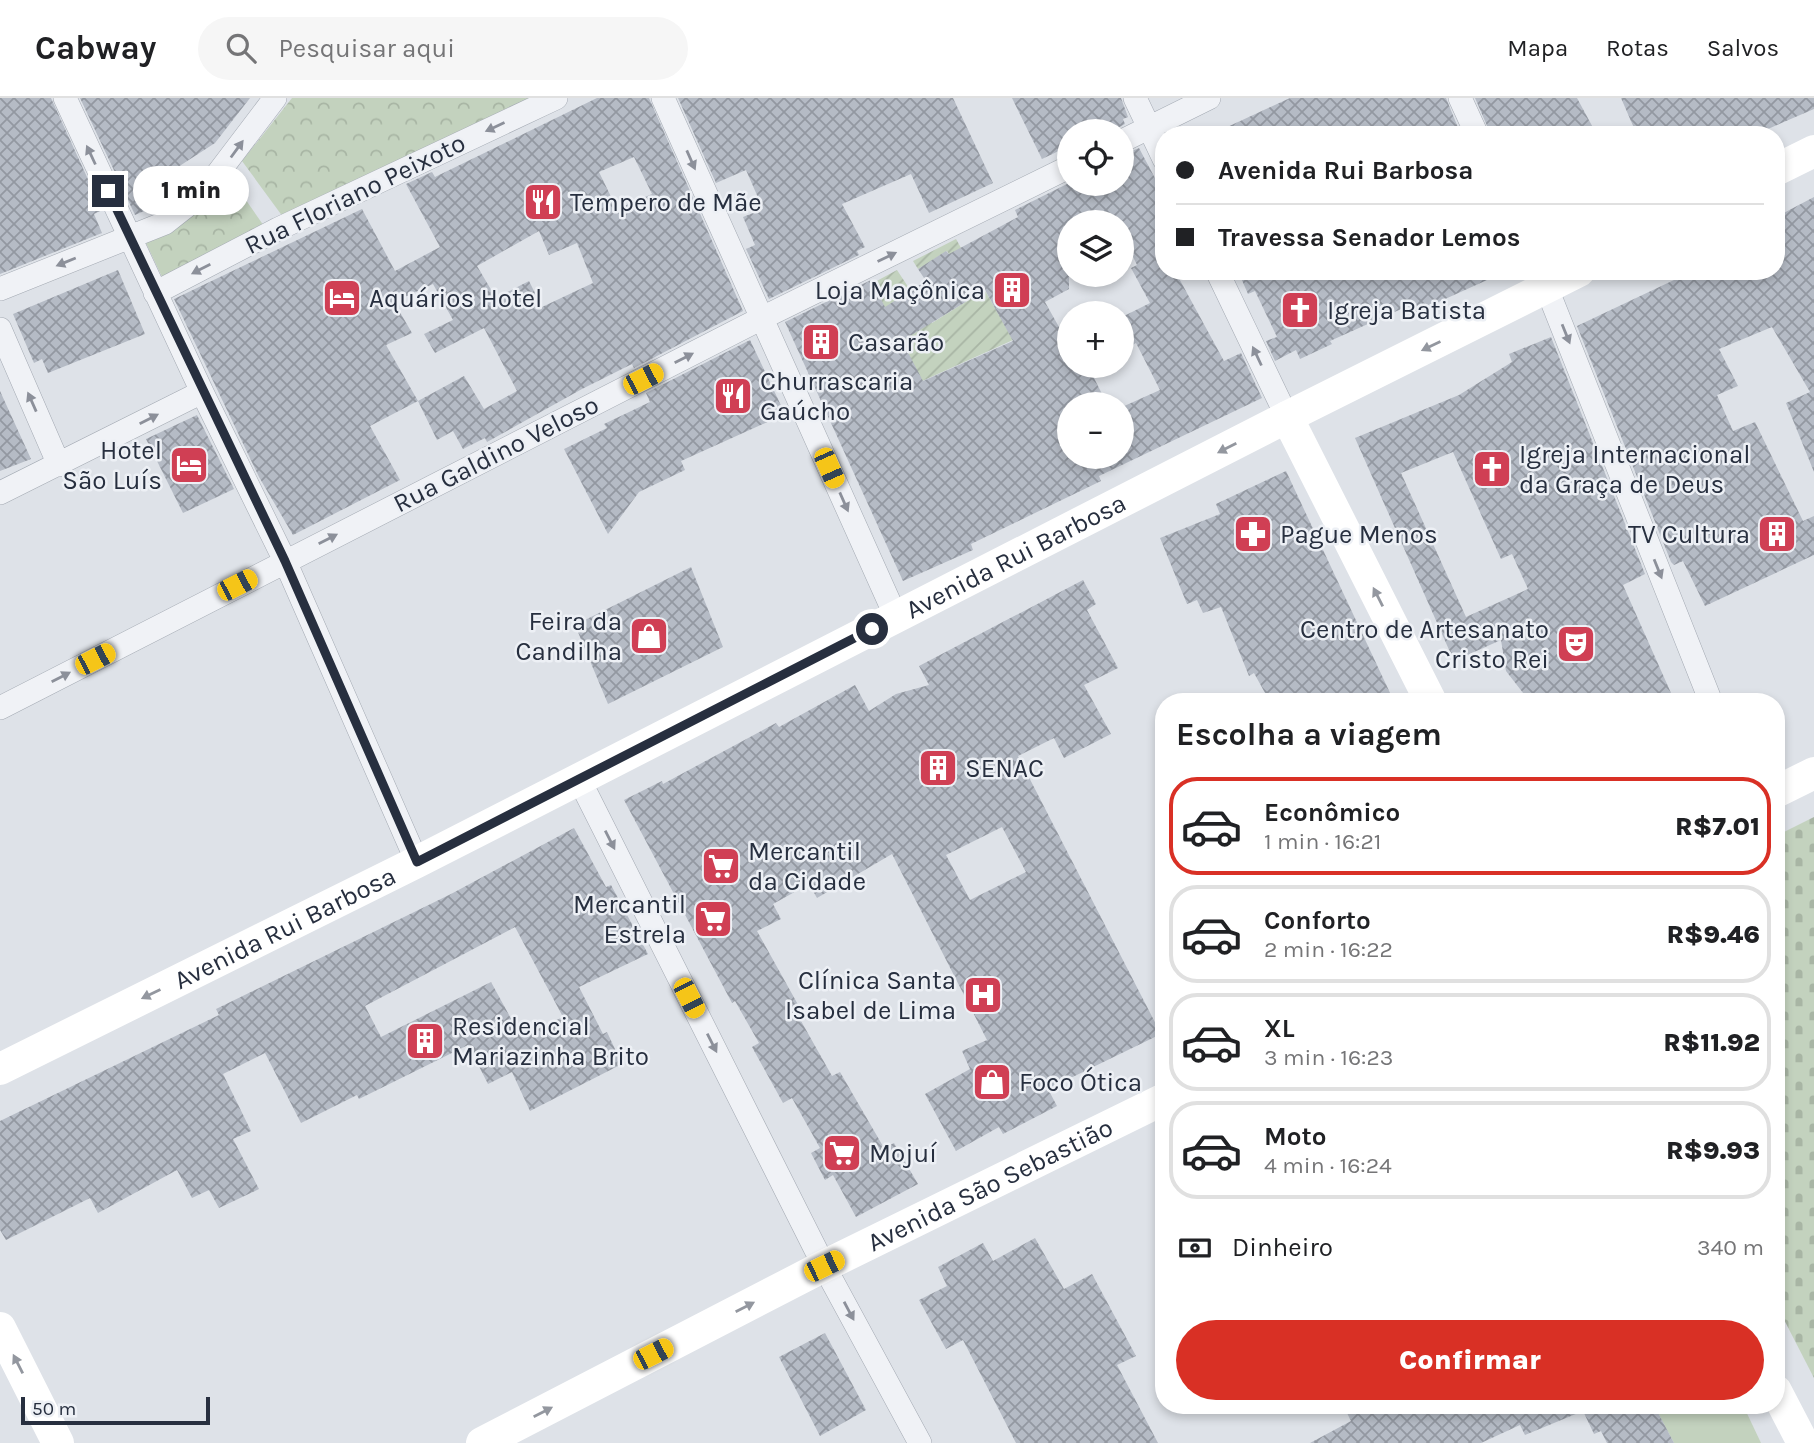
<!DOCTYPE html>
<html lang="pt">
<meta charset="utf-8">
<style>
:root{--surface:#fff;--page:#f6f6f6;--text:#202124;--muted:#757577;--line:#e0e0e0;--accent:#d93025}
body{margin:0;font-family:Karla,sans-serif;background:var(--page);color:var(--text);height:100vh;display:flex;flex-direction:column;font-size:26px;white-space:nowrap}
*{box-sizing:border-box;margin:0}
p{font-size:23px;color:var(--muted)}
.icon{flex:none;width:38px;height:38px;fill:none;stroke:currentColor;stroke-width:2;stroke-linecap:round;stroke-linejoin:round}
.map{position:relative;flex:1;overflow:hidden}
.panel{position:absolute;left:1155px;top:595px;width:630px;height:721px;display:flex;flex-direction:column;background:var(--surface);border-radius:28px;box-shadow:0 4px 10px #0003}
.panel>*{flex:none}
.top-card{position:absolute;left:1155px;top:28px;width:630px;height:154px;border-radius:28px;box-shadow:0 4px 10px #0003;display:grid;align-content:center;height:154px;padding:0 21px;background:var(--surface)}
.tools{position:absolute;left:1057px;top:21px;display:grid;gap:14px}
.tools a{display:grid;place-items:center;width:77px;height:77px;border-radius:50%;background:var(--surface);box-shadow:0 4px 10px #0003;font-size:35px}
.scale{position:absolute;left:21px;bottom:18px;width:189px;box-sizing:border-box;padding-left:7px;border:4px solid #272f3f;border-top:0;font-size:19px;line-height:24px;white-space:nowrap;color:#272f3f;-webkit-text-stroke:5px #edf0f5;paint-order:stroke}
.end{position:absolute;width:32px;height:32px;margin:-16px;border:9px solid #272f3f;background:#fff;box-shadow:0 0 0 4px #fff}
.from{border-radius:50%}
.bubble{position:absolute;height:49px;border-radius:24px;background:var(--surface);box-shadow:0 4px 10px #0003;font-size:23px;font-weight:800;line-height:49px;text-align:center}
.car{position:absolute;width:21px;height:42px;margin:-21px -10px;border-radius:9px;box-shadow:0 0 5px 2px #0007;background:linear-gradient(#f5c518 24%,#345 0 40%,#f5c518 0 76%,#345 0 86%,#f5c518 0)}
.top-card b{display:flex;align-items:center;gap:24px;height:66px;font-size:26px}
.top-card b+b{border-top:2px solid var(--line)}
.top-card i{width:18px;height:18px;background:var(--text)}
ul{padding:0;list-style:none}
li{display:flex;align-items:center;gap:21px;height:98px;margin:0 14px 10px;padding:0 7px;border:4px solid var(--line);border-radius:28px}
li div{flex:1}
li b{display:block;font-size:26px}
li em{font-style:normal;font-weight:800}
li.current{border-color:var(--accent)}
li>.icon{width:63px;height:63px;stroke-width:1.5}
h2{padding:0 21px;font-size:32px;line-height:84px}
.pay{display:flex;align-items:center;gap:18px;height:77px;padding:0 21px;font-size:26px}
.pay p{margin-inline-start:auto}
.button{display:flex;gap:14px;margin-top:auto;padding:14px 21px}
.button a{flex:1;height:80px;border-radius:42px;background:var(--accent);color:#fff;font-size:28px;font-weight:800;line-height:80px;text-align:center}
header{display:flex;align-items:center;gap:42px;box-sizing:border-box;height:98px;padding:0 35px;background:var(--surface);border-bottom:2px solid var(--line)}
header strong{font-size:33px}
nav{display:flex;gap:38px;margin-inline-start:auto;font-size:24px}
.search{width:490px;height:63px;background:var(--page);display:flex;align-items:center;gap:18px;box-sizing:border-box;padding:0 24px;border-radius:38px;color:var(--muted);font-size:26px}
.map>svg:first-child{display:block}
.grass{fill:#c3d2be}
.cemetery{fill:url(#cemetery-stones)}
.park{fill:url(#park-crowns)}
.garden{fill:url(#garden-furrows)}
.building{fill:url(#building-cross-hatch);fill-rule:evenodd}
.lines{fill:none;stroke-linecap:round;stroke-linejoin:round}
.street-casing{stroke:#a3a9b2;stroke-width:24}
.street{stroke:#f0f2f6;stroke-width:23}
.secondary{stroke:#fff;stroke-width:32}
.oneway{fill:#8c909a}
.oneway2{fill:#93979f}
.route{stroke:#272f3f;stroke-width:9}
.labels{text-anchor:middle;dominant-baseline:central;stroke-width:5;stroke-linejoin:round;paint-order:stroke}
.street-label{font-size:26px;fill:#272f3f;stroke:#edf0f5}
.poi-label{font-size:26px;fill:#272f3f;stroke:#edf0f5;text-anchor:start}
</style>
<header>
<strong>Cabway</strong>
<div class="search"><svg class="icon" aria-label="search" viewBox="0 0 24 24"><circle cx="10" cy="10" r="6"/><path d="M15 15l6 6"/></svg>Pesquisar aqui</div>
<nav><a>Mapa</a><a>Rotas</a><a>Salvos</a></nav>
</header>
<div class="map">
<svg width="1814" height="1345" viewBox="0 0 1814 1345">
<defs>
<pattern id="cemetery-stones" width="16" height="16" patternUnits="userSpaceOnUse" patternTransform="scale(1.75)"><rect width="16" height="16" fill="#c3d2be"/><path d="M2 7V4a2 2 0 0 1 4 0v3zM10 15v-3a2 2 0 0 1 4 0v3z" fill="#a8b5a4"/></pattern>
<pattern id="park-crowns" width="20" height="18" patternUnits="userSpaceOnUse" patternTransform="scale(1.75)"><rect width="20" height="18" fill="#c3d2be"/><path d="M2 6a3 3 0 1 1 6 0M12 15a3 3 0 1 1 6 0" fill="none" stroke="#a8b5a4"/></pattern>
<pattern id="garden-furrows" width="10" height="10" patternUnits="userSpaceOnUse" patternTransform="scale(1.75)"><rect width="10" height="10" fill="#c3d2be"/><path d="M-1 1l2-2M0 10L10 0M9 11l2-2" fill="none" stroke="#a8b5a4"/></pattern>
<pattern id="building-cross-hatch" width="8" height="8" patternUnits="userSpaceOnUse" patternTransform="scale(1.75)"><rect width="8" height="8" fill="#b5bbc5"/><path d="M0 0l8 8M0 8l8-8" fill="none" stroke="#9398a1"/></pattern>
</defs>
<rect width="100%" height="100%" fill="#dee2e8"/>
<path class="grass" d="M1659 1307H1743L1761 1345H1674L1655 1309Z"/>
<path class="cemetery" d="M1814 719V1280L1776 1206V738Z"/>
<path class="park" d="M292 0H531L283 119 242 63Z
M229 78 264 128 162 179 146 145 171 132Z"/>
<path class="garden" d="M956 141 1013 242 920 284 873 185 897 172 932 225 975 198 947 153 918 171 913 163Z"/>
<path class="building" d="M0 0H51L102 112 94 116 102 135 0 176Z
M80 0H250L215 45 161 80 169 102 135 117Z
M597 0H649L743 213 634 270 632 266 582 291 487 344 485 340 463 351 453 333 437 342 418 303 370 328 400 382 293 437 259 379 174 201 362 111 395 173 440 149 406 86 432 74 435 79ZM634 59 652 96 617 111 599 74ZM539 133 549 157 577 145 593 185 542 209 529 183 496 200 477 168ZM433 186 453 222 424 236 435 255 484 230 517 293 484 311 464 278 418 303 386 247 412 235 394 204Z
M678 0H953L993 85 929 115 911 76 842 106 865 149 857 153 859 157 769 201 746 151 755 147 743 119 763 111 746 72 716 85Z
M1012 0H1121L1128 19 1123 21 1125 26 1112 33H1069V48L1042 61Z
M1290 0H1446L1461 37H1210Z
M1475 0H1577L1597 37H1491Z
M1621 0H1814V11L1754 37H1637Z
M1139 50 1164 97V173H1175L1224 263 1241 255 1262 300 1099 378 1101 383 971 446 973 452 903 483 785 224 871 182 885 209 926 183 918 171 946 153 949 156 1018 119 1015 112 1067 86H1122V57ZM1069 124H1122V136L1137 167 1131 170 1150 205 1122 219V253L1136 245 1160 292 1122 309V359H1069V306H1107L1088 268H1069V247L1045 204 1069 191ZM985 192 1013 243 923 283 902 243Z
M1814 99V374L1786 305 1810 294 1772 229 1719 251 1738 288 1717 297 1733 333 1755 324 1803 423 1814 418V457L1705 508 1683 463 1674 467 1671 464 1577 228 1693 173H1776V119Z
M118 172 145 236 48 275 42 261 34 265 13 216Z
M1238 173H1507L1412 216 1408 208 1330 243 1332 246 1300 261 1296 252 1275 263 1266 243 1277 239 1255 193 1248 196Z
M1551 239 1645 476 1623 487 1675 604H1530L1506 573 1501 542 1454 563 1355 340 1459 297 1512 264 1509 256ZM1453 354 1501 461 1512 456 1528 491 1466 519 1401 375Z
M750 242 785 316 681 363 685 372 639 394 608 436 564 351 607 330 604 326 650 304 646 295Z
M0 293 31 361 0 373Z
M197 317 234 391 183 415 146 341Z
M1286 373 1391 597 1378 604H1270L1254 575 1249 578 1221 509 1203 515 1197 502 1187 506 1160 440 1220 416 1216 406Z
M691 469 723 549 608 606 575 527Z
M1083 482 1096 506 1087 512 1118 570 1084 587 1111 636 1064 660 1054 640 1018 658 1161 936 1048 991 1057 1008 1003 1036 999 1029 956 1053 925 996 970 971 962 953 987 942 892 756 817 800 809 786 773 806 781 821 757 833 806 921 801 923 832 978 840 974 884 1050 894 1045 918 1086 856 1119 833 1077 825 1082 811 1055 820 1050 792 1000 783 1005 752 949 759 945 735 903 732 905 624 702 662 683 663 686 776 625 779 629 855 587 869 613 896 596 929 587 919 568ZM1002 729 1026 774 970 802 946 757Z
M574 730 606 789 611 787 648 856 579 889 603 936 607 934 622 966 530 1013 512 974 488 986 468 947 359 1001 357 997 301 1025 265 955 223 976 251 1033 233 1041 259 1091 219 1110 209 1092 192 1100 177 1072 98 1115 90 1100 6 1142 0 1132V1023L219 917 216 911 451 796ZM515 829 563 919 521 939 491 884 381 939 365 908Z
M1035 1140 1064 1191 1092 1176 1136 1258 1117 1267 1158 1345H1016L963 1242 946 1251 919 1202 947 1188 938 1169 983 1145 993 1163Z
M825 1235 866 1312 820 1338 779 1259Z
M1343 1307H1654L1674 1345H1607L1601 1333 1594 1336 1583 1313 1525 1337 1520 1327 1481 1345H1310L1351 1323Z"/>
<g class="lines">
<g class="street-casing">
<path id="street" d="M65 0 202 294 285 463 417 764
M663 0 896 519
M1135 0 1164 61
M1460 0 1477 37
M1122 43 1209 0
M1217 173 1287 319
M1540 173 1711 604
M0 191 165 125 203 95 275 0
M155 195 278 131 556 0
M0 231 59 367
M0 395 202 294
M0 610 762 220 1069 69
M579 681 824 1168 920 1345"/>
</g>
<use href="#street" class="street"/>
<g class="secondary">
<path d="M1776 72 1814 53"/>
<path d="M1287 319 1431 604"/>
<path d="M1776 694 1814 675"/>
<path id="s1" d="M0 971 417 764 1287 319 1579 173"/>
<path d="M0 1230 58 1345"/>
<path d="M1776 1293 1803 1345"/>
<path id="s2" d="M482 1345 824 1168 1164 1001"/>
</g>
</g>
<defs><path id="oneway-solid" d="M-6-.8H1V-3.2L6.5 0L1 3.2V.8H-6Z" transform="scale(1.75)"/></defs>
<g class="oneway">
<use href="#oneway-solid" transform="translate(495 29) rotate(155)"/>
<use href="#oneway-solid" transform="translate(237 51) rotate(-54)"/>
<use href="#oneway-solid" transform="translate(91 57) rotate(-115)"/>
<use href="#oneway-solid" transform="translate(691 62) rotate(66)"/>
<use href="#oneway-solid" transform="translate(887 159) rotate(-26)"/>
<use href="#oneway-solid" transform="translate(66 164) rotate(158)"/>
<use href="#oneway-solid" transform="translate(201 171) rotate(153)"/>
<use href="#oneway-solid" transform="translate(1566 236) rotate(68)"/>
<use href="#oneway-solid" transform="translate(1257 258) rotate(-115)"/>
<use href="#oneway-solid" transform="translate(684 260) rotate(-27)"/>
<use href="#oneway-solid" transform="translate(32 304) rotate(-114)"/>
<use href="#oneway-solid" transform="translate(149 321) rotate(-27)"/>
<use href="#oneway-solid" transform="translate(844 404) rotate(66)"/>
<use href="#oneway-solid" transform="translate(328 441) rotate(-27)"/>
<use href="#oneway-solid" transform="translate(1658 471) rotate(68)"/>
<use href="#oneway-solid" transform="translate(61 579) rotate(-27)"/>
<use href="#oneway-solid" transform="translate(610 742) rotate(63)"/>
<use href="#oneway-solid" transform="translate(712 945) rotate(63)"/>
<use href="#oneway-solid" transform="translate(849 1213) rotate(62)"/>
</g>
<g class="oneway2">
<use href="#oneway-solid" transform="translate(1431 248) rotate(154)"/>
<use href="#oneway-solid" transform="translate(1227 350) rotate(153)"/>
<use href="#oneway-solid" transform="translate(1378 499) rotate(-117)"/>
<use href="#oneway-solid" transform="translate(151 896) rotate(154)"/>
<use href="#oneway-solid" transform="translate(745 1209) rotate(-27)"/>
<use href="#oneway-solid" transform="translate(18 1266) rotate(-117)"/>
<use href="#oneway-solid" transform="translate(543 1314) rotate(-27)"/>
</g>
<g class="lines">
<path class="route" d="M108 93 285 463 417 764 872 531"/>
</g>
<defs>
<g id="restaurant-square" transform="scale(2.0125)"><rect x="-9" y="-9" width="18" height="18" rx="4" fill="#d03f54" stroke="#edf0f5"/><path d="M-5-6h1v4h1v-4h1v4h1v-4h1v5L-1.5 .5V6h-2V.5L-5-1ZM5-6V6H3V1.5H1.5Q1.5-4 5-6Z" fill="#fff"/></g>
<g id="building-square" transform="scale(2.0125)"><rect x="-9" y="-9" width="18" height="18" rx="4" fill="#d03f54" stroke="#edf0f5"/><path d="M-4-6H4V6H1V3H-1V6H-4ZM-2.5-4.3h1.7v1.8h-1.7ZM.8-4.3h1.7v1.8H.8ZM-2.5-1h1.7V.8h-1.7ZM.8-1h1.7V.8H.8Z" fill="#fff"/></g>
<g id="hotel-square" transform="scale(2.0125)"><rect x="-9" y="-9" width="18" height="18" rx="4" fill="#d03f54" stroke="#edf0f5"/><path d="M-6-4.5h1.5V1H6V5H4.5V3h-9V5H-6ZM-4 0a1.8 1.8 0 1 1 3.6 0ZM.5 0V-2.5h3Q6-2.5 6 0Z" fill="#fff"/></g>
<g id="church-square" transform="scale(2.0125)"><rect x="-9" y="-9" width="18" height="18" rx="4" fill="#d03f54" stroke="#edf0f5"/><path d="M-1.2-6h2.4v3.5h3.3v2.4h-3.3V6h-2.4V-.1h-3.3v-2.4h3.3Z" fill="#fff"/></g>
<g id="pharmacy-square" transform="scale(2.0125)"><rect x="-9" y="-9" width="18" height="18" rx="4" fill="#d03f54" stroke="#edf0f5"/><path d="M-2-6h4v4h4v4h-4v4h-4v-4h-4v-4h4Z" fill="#fff"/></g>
<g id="shop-square" transform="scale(2.0125)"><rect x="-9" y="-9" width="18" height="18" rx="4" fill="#d03f54" stroke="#edf0f5"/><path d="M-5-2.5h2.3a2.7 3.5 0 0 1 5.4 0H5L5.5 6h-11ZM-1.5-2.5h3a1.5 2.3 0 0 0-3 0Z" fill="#fff"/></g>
<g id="theatre-square" transform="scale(2.0125)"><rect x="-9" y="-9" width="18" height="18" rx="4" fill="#d03f54" stroke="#edf0f5"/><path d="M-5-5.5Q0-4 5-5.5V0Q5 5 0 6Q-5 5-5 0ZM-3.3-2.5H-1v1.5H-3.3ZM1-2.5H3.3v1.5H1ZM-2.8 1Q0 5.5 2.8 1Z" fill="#fff"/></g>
<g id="supermarket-square" transform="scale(2.0125)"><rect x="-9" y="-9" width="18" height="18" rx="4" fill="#d03f54" stroke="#edf0f5"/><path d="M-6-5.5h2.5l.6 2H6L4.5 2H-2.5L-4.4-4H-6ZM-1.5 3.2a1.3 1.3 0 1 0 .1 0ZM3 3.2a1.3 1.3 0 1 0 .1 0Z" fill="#fff"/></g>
<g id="hospital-square" transform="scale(2.0125)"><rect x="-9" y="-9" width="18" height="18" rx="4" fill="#d03f54" stroke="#edf0f5"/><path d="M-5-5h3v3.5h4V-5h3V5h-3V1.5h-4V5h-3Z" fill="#fff"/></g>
</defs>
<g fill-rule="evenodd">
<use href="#restaurant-square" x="543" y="104"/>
<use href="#building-square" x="1012" y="192"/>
<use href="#hotel-square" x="342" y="200"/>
<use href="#church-square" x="1300" y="212"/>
<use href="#building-square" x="821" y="244"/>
<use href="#restaurant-square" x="733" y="298"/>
<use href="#hotel-square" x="189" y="367"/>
<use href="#church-square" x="1492" y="371"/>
<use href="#pharmacy-square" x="1253" y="436"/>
<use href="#building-square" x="1777" y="436"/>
<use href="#shop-square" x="649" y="538"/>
<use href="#theatre-square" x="1576" y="546"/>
<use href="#building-square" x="938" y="670"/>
<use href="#supermarket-square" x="721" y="768"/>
<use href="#supermarket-square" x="713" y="821"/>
<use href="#hospital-square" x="983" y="897"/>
<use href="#building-square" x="425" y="943"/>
<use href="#shop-square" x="992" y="984"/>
<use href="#supermarket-square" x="842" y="1055"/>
</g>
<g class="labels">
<g class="street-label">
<text transform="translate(355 96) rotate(-26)">Rua Floriano Peixoto</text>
<text transform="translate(496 356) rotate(-27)">Rua Galdino Veloso</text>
<text stroke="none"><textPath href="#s1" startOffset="1138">Avenida Rui Barbosa</textPath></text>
<text stroke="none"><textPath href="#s1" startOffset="318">Avenida Rui Barbosa</textPath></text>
<text stroke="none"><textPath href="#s2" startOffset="570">Avenida São Sebastião</textPath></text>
</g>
<g class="poi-label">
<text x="570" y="104">Tempero de Mãe</text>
<text x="985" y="192" text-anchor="end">Loja Maçônica</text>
<text x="369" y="200">Aquários Hotel</text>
<text x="1327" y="212">Igreja Batista</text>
<text x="848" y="244">Casarão</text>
<text x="760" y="283">Churrascaria<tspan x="760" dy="30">Gaúcho</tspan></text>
<text x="162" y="352" text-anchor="end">Hotel<tspan x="162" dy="30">São Luís</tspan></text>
<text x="1519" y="356">Igreja Internacional<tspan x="1519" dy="30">da Graça de Deus</tspan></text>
<text x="1280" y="436">Pague Menos</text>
<text x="1750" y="436" text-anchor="end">TV Cultura</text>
<text x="622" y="523" text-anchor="end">Feira da<tspan x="622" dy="30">Candilha</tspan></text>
<text x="1549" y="531" text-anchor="end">Centro de Artesanato<tspan x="1549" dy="30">Cristo Rei</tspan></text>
<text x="965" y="670">SENAC</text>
<text x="748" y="753">Mercantil<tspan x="748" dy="30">da Cidade</tspan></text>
<text x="686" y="806" text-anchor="end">Mercantil<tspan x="686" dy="30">Estrela</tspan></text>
<text x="956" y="882" text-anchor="end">Clínica Santa<tspan x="956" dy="30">Isabel de Lima</tspan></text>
<text x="452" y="928">Residencial<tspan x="452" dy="30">Mariazinha Brito</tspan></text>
<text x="1019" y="984">Foco Ótica</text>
<text x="869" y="1055">Mojuí</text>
</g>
</g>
</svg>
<div class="tools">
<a><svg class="icon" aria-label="locate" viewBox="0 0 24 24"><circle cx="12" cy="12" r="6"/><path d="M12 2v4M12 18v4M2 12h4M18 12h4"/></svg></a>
<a><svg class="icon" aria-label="layers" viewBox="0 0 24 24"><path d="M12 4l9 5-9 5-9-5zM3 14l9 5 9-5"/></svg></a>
<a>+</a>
<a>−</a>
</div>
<div class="scale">50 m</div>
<i class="end from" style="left:872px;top:531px"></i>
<i class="end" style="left:108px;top:93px"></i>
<div class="bubble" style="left:133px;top:68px;width:116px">1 min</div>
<i class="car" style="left:643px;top:281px;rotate:63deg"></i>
<i class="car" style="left:829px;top:370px;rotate:156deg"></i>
<i class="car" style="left:237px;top:487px;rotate:63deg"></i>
<i class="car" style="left:95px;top:561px;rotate:63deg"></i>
<i class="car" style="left:689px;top:900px;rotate:153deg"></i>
<i class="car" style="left:824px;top:1168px;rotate:64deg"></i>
<i class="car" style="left:653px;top:1256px;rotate:63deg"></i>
<div class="top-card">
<b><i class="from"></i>Avenida Rui Barbosa</b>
<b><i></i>Travessa Senador Lemos</b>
</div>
<section class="panel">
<h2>Escolha a viagem</h2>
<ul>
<li class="current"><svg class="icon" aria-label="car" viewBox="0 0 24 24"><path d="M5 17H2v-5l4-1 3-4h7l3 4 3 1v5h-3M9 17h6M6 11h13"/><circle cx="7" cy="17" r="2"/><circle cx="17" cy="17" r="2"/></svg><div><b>Econômico</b><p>1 min · 16:21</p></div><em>R$7.01</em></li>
<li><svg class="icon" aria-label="car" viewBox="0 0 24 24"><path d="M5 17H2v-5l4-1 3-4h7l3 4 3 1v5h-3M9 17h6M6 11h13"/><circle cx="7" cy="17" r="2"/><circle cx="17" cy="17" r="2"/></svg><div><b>Conforto</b><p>2 min · 16:22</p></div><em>R$9.46</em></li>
<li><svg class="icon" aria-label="car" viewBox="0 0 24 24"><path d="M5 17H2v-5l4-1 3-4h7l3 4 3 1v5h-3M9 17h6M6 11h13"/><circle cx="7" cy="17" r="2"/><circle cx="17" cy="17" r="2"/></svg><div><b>XL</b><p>3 min · 16:23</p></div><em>R$11.92</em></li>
<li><svg class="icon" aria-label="car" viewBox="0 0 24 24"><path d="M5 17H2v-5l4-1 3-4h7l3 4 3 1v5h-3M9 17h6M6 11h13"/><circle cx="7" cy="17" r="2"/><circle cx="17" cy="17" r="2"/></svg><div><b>Moto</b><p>4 min · 16:24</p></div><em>R$9.93</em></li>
</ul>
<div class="pay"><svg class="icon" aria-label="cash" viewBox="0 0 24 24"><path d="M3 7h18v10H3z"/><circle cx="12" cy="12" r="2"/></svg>Dinheiro<p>340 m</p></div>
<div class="button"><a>Confirmar</a></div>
</section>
</div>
